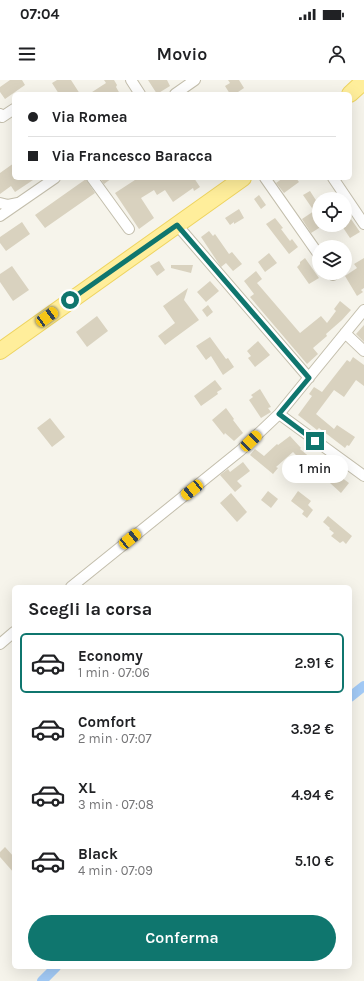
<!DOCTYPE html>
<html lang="it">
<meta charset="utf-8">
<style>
:root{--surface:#fff;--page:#f6f6f6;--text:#202124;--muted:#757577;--line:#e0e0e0;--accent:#0f766e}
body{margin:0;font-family:Karla,sans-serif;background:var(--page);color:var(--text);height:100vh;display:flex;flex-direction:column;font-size:15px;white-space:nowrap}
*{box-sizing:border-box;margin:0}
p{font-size:13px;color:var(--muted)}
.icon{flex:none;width:22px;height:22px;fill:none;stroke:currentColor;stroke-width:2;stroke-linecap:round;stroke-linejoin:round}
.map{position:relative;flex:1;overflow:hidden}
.panel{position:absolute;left:12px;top:505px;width:340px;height:384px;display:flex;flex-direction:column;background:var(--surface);border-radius:6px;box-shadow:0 4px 16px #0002}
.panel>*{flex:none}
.banner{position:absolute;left:12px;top:12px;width:340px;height:88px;border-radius:6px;box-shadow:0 4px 16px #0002;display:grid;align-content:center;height:88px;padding:0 16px;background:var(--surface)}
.controls{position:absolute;left:312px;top:112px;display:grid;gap:8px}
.controls a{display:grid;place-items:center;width:40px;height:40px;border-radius:50%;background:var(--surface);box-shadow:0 4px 16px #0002;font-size:20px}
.end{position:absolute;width:18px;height:18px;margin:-9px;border:5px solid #0f766e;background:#fff;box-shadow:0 0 0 2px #fff}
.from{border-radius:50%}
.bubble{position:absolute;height:28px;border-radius:14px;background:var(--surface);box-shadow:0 4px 16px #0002;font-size:13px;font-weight:600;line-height:28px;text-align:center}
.car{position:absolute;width:12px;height:24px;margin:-12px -6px;border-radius:5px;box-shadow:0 0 3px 1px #0007;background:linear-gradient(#f5c518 24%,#345 0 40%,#f5c518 0 76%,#345 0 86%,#f5c518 0)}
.banner b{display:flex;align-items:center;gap:14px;height:38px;font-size:15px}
.banner b+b{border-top:1px solid var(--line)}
.banner i{width:10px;height:10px;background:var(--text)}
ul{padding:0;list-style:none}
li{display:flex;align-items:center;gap:12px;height:60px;margin:0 8px 6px;padding:0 8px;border:2px solid transparent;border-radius:6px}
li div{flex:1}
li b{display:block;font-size:15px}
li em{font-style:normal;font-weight:600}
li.selected{border-color:var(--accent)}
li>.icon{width:36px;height:36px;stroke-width:1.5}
h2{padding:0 16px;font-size:18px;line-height:48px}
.primary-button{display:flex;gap:8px;margin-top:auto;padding:8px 16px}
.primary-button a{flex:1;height:46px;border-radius:24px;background:var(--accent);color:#fff;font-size:16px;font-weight:600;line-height:46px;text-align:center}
.status{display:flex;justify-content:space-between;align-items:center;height:28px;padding:0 20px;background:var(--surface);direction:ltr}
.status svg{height:11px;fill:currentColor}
header{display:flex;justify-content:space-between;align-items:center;height:52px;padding:0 16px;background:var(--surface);font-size:18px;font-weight:600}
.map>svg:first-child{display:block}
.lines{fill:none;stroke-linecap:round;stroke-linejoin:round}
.canal{stroke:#a3cbf7;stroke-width:10}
.building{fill:#d9d2bf}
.street-casing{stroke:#c3beac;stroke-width:12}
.primary-casing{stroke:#eed461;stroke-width:18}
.street{stroke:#fff;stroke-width:10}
.primary{stroke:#ffee9b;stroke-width:16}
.route{stroke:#0f766e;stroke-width:5}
</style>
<div class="status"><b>07:04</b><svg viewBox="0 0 49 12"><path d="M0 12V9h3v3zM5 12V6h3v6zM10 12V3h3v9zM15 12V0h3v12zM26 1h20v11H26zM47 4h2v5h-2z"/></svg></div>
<header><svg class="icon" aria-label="menu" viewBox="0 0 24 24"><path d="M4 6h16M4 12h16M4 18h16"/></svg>Movio<svg class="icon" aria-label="person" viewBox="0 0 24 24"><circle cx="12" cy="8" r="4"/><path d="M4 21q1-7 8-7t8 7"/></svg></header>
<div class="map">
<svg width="364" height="901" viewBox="0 0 364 901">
<rect width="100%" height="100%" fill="#f6f4eb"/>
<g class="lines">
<path class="canal" d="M350 617 364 606
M42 901 56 887"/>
</g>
<path class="building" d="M10 0H22L25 5 5 19 0 12V7Z
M57 0H71L80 14H59L52 3Z
M104 0H114L117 5 116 7 120 14H89L106 3Z
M148 0H167L170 6 157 14Z
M228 0H239L244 8 235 14H230L225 6 230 3Z
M14 83V98H36L15 112 11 106 0 114V93Z
M100 98H112L104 104Z
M138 98H194L200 107 194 111 193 108 173 122 165 110 157 115 154 110 141 118 154 138 139 149 115 113Z
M283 98H296L299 102 284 113 276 103Z
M86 99 95 113 45 148 35 135Z
M310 111 319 125V148L311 153 302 139 314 131 303 115Z
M259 115 266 125 261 129 254 119Z
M239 129 244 138 234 144V142L230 145 225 138Z
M275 138 283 148 281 149 290 161 292 159 298 167 289 174 266 144Z
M351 139 360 152 350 158 342 146 345 145V143Z
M22 142 30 154 6 171 0 163V157Z
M209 151 213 156 215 154 229 174 232 172 242 184 233 191 226 183 221 187 201 157Z
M269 173 277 183 265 192 258 182Z
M305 178 319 198 309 204 297 187 300 184V182Z
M364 178V208L361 210 363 212 357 216 345 196 357 188 354 184Z
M159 181 165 190 157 196 150 186Z
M171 185H193L191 193 171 188Z
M12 186 29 210 13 221 0 202V194Z
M256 191 262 199 257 203 300 253 321 236 327 243 336 231 334 229 340 221 351 230 342 240 326 254 327 256 313 268 318 274 307 284 250 217 254 214 244 201Z
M210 201 219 211 206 222 197 212Z
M188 208 184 220 199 240 165 265 158 256 175 243 163 226Z
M208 225 213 232 207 237 202 230Z
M97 236 108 251 87 267 76 252Z
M364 245V262L356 254Z
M210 257 226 279 228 278 234 287 223 295 211 276 206 280 196 266Z
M258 261 270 275 255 287 248 278 251 276 247 271Z
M353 277 364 285V306L356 300 344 317 334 310 316 334 334 349 337 345 355 357 349 366 347 365 345 368 319 348 317 350 298 335 312 316 309 314 314 307 322 312 347 280 350 282Z
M215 300 222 309 217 312 218 314 201 326 194 316Z
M260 309 271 327 268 328 271 332 261 338 249 320 253 317 251 315Z
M226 328 234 339 233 340 243 353 234 361 225 353 224 355 212 340Z
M50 338 65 357 52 367 37 348Z
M290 356 301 368 300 369 312 379 310 381 319 388 310 399 297 388 302 381 293 372 276 387 278 388 273 394 250 375 255 369 264 376 277 364 278 365Z
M243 382 250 391 237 401 242 406 235 412 220 395 228 389 230 392Z
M337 394 349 403 341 413 330 403Z
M268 411 278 419 271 428 261 420Z
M298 411 311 421 308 425 313 430 307 438 302 434 304 431 291 421Z
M231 413 247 432 237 442 220 423Z
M328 436 352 456 346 464 343 461 340 463 331 456 334 453 329 449 330 448 323 442Z
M5 767 14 777V793L0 777V772Z"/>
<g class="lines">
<g class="street-casing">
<path id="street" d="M131 0 140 14
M175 14 195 0
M0 34 2 37 14 29
M92 98 129 149
M265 98 319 175
M333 98 364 144
M0 123 8 125 18 123
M0 136 55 98
M177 145 309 298
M331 193 333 195
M345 253 364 271
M279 334 364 396
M71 507 241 370 279 334 364 230
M0 564 14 552"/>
</g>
<g class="primary-casing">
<path id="primary" d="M350 14 364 1
M0 271 243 98"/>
</g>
<use href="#street" class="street"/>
<use href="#primary" class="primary"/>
</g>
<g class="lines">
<path class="route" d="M70 220 177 145 309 298 279 334 315 361"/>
</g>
</svg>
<div class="controls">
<a><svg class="icon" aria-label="locate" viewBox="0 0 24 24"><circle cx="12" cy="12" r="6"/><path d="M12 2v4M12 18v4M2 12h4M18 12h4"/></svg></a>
<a><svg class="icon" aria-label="layers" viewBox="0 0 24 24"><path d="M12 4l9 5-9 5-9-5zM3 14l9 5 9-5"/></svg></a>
</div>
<i class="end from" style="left:70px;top:220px"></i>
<i class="end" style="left:315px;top:361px"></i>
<div class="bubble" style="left:282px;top:375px;width:66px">1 min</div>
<i class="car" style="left:47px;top:237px;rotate:54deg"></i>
<i class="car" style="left:251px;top:361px;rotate:46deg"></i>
<i class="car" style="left:192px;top:410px;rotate:231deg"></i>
<i class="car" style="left:130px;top:459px;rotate:51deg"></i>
<div class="banner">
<b><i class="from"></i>Via Romea</b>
<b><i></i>Via Francesco Baracca</b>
</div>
<section class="panel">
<h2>Scegli la corsa</h2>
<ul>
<li class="selected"><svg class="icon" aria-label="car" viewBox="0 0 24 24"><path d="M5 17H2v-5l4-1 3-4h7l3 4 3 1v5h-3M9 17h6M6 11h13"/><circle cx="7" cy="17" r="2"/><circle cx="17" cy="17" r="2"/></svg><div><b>Economy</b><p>1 min · 07:06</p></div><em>2.91 €</em></li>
<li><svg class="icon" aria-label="car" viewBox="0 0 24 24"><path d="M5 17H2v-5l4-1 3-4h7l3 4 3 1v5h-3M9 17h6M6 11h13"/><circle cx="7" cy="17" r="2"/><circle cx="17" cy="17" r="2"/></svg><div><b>Comfort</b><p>2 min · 07:07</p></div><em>3.92 €</em></li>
<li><svg class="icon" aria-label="car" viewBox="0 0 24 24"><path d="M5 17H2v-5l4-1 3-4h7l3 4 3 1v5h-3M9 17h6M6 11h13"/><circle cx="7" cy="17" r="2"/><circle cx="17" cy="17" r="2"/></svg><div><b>XL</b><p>3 min · 07:08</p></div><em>4.94 €</em></li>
<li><svg class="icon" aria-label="car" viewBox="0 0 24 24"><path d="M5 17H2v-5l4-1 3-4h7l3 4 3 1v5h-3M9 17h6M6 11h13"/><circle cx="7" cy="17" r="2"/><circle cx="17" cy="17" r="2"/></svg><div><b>Black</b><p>4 min · 07:09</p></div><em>5.10 €</em></li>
</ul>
<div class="primary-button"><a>Conferma</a></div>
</section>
</div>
